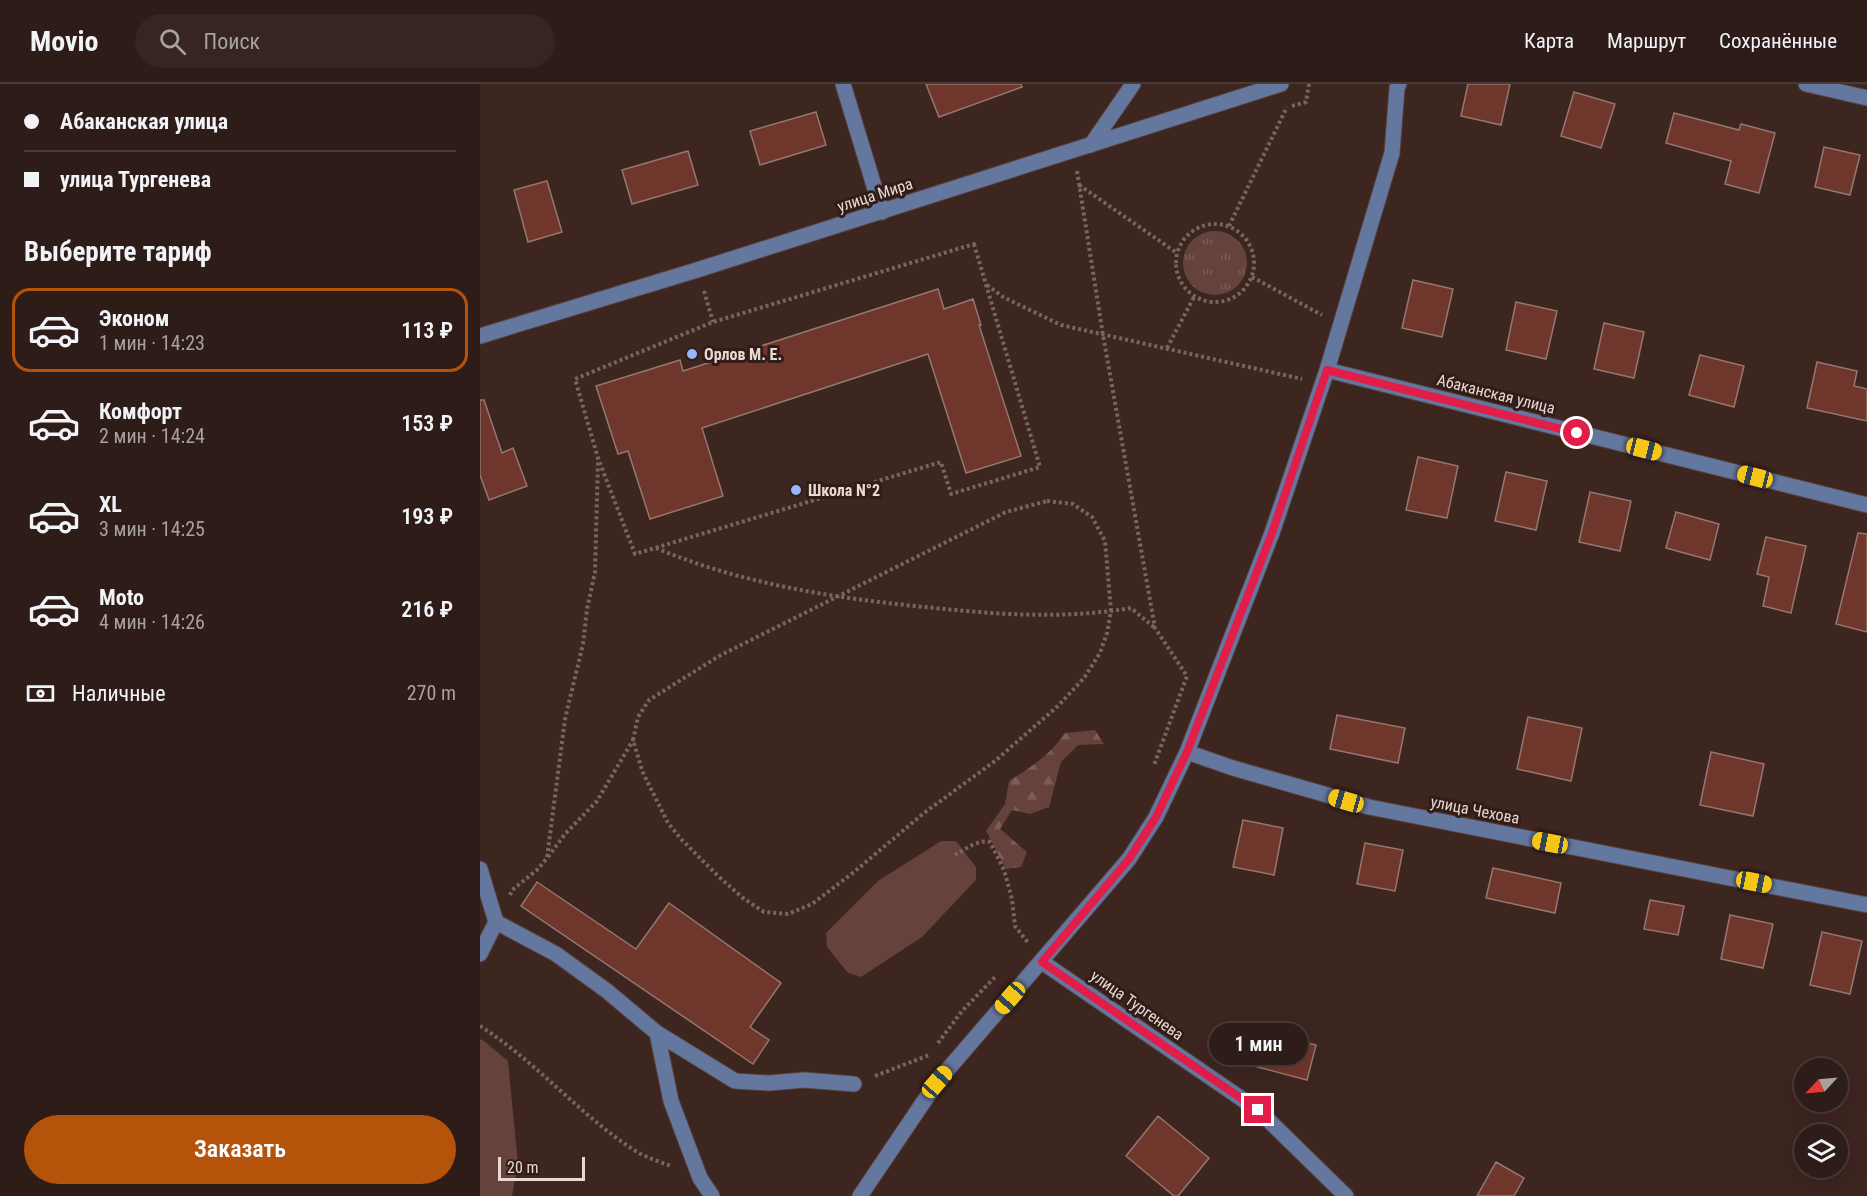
<!DOCTYPE html>
<html lang="ru">
<meta charset="utf-8">
<style>
:root{--surface:#2e1c18;--page:#362521;--text:#f1f3f6;--muted:#a7a1a2;--line:#493a37;--accent:#b45309}
body{margin:0;font-family:"Roboto Condensed",sans-serif;background:var(--page);color:var(--text);height:100vh;display:flex;flex-direction:column;font-size:22px;white-space:nowrap}
*{box-sizing:border-box;margin:0}
p{font-size:20px;color:var(--muted)}
.icon{flex:none;width:33px;height:33px;fill:none;stroke:currentColor;stroke-width:2;stroke-linecap:round;stroke-linejoin:round}
.map{position:relative;flex:1;overflow:hidden}
.details{display:flex;flex-direction:column;background:var(--surface);width:480px}
.details>*{flex:none}
.banner{display:grid;align-content:center;height:132px;padding:0 24px;background:var(--surface)}
.needle{width:39px;rotate:244deg}
.tools{position:absolute;left:1314px;top:974px;display:grid;gap:12px}
.tools a{display:grid;place-items:center;width:54px;height:54px;border-radius:50%;background:var(--surface);box-shadow:0 6px 24px #0002,0 0 0 2px var(--line);font-size:30px}
.scale{position:absolute;left:18px;bottom:15px;width:87px;box-sizing:border-box;padding-left:6px;border:3px solid #e9d9d5;border-top:0;font-size:16px;line-height:21px;white-space:nowrap;color:#e9d9d5;-webkit-text-stroke:4px #321c17;paint-order:stroke}
.end{position:absolute;width:27px;height:27px;margin:-14px;border:8px solid #e11d48;background:#fff;box-shadow:0 0 0 3px #fff}
.from{border-radius:50%}
.bubble{position:absolute;height:42px;border-radius:21px;background:var(--surface);box-shadow:0 6px 24px #0002,0 0 0 2px var(--line);font-size:20px;font-weight:600;line-height:42px;text-align:center}
.car{position:absolute;width:18px;height:36px;margin:-18px -9px;border-radius:8px;box-shadow:0 0 4px 2px #0007;background:linear-gradient(#f5c518 24%,#345 0 40%,#f5c518 0 76%,#345 0 86%,#f5c518 0)}
.banner b{display:flex;align-items:center;gap:21px;height:57px;font-size:22px}
.banner b+b{border-top:2px solid var(--line)}
.banner i{width:15px;height:15px;background:var(--text)}
ul{padding:0;list-style:none}
li{display:flex;align-items:center;gap:18px;height:84px;margin:0 12px 9px;padding:0 12px;border:3px solid transparent;border-radius:18px}
li div{flex:1}
li b{display:block;font-size:22px}
li em{font-style:normal;font-weight:600}
li.current{border-color:var(--accent)}
li>.icon{width:54px;height:54px;stroke-width:1.5}
h2{padding:0 24px;font-size:27px;line-height:72px}
.pay{display:flex;align-items:center;gap:15px;height:66px;padding:0 24px;font-size:22px}
.pay p{margin-inline-start:auto}
.primary-button{display:flex;gap:12px;margin-top:auto;padding:12px 24px}
.primary-button a{flex:1;height:69px;border-radius:36px;background:var(--accent);color:#fff;font-size:24px;font-weight:600;line-height:69px;text-align:center}
header{display:flex;align-items:center;gap:36px;box-sizing:border-box;height:84px;padding:0 30px;background:var(--surface);border-bottom:2px solid var(--line)}
header strong{font-size:28px}
nav{display:flex;gap:33px;margin-inline-start:auto;font-size:21px}
.search{width:420px;height:54px;background:var(--page);display:flex;align-items:center;gap:15px;box-sizing:border-box;padding:0 21px;border-radius:33px;color:var(--muted);font-size:22px}
main{display:flex;flex:1;min-height:0}
.map>svg:first-child{display:block}
.grass{fill:url(#grass-tufts)}
.forest{fill:url(#forest-firs)}
.garden{fill:#65423b}
.building{fill:#6f362b;stroke:#947771;stroke-width:1.5}
.lines{fill:none;stroke-linecap:round;stroke-linejoin:round}
.minor-casing{stroke:#59423d;stroke-width:17}
.path{stroke:#796460;stroke-width:4;stroke-dasharray:3 3;stroke-linecap:butt}
.minor{stroke:#64779e;stroke-width:15}
.route{stroke:#e11d48;stroke-width:8}
.poi-dot{fill:#95b7fd;stroke:#321c17;stroke-width:2}
.labels{text-anchor:middle;dominant-baseline:central;stroke-width:6;stroke-linejoin:round;paint-order:stroke}
.street-label{font-size:16px;fill:#e9d9d5;stroke:#321c17}
.poi-label{font-size:16px;font-weight:bold;fill:#e9d9d5;stroke:#321c17;text-anchor:start}
</style>
<header>
<strong>Movio</strong>
<div class="search"><svg class="icon" aria-label="search" viewBox="0 0 24 24"><circle cx="10" cy="10" r="6"/><path d="M15 15l6 6"/></svg>Поиск</div>
<nav><a>Карта</a><a>Маршрут</a><a>Сохранённые</a></nav>
</header>
<main>
<section class="details">
<div class="banner">
<b><i class="from"></i>Абаканская улица</b>
<b><i></i>улица Тургенева</b>
</div>
<h2>Выберите тариф</h2>
<ul>
<li class="current"><svg class="icon" aria-label="car" viewBox="0 0 24 24"><path d="M5 17H2v-5l4-1 3-4h7l3 4 3 1v5h-3M9 17h6M6 11h13"/><circle cx="7" cy="17" r="2"/><circle cx="17" cy="17" r="2"/></svg><div><b>Эконом</b><p>1 мин · 14:23</p></div><em>113 ₽</em></li>
<li><svg class="icon" aria-label="car" viewBox="0 0 24 24"><path d="M5 17H2v-5l4-1 3-4h7l3 4 3 1v5h-3M9 17h6M6 11h13"/><circle cx="7" cy="17" r="2"/><circle cx="17" cy="17" r="2"/></svg><div><b>Комфорт</b><p>2 мин · 14:24</p></div><em>153 ₽</em></li>
<li><svg class="icon" aria-label="car" viewBox="0 0 24 24"><path d="M5 17H2v-5l4-1 3-4h7l3 4 3 1v5h-3M9 17h6M6 11h13"/><circle cx="7" cy="17" r="2"/><circle cx="17" cy="17" r="2"/></svg><div><b>XL</b><p>3 мин · 14:25</p></div><em>193 ₽</em></li>
<li><svg class="icon" aria-label="car" viewBox="0 0 24 24"><path d="M5 17H2v-5l4-1 3-4h7l3 4 3 1v5h-3M9 17h6M6 11h13"/><circle cx="7" cy="17" r="2"/><circle cx="17" cy="17" r="2"/></svg><div><b>Moto</b><p>4 мин · 14:26</p></div><em>216 ₽</em></li>
</ul>
<div class="pay"><svg class="icon" aria-label="cash" viewBox="0 0 24 24"><path d="M3 7h18v10H3z"/><circle cx="12" cy="12" r="2"/></svg>Наличные<p>270 m</p></div>
<div class="primary-button"><a>Заказать</a></div>
</section>
<div class="map">
<svg width="1387" height="1112" viewBox="0 0 1387 1112">
<defs>
<pattern id="grass-tufts" width="24" height="20" patternUnits="userSpaceOnUse" patternTransform="scale(1.5)"><rect width="24" height="20" fill="#65423b"/><path d="M3 7l-1-3M5 7V3M7 7l1-3M15 17l-1-3M17 17v-4M19 17l1-3" fill="none" stroke="#7b5d56"/></pattern>
<pattern id="forest-firs" width="22" height="20" patternUnits="userSpaceOnUse" patternTransform="scale(1.5)"><rect width="22" height="20" fill="#65423b"/><path d="M5 1l3.5 6h-7zM16 11l3.5 6h-7z" fill="#7b5d56"/></pattern>
</defs>
<rect width="100%" height="100%" fill="#3d2520"/>
<path class="grass" d="M703 179a32 32 0 1 1 64 0a32 32 0 1 1-64 0Z"/>
<path class="forest" d="M615 646 624 660 598 661 581 678 569 723 550 730 532 726 520 745 547 768 541 783 526 785 506 747 525 720 529 697C551 683 570 671 585 649Z"/>
<path class="garden" d="M461 757H476L496 783V796L442 853 381 893 368 889 347 863 346 849 398 797Z
M0 955 4 957 28 977 38 1080 32 1112H0Z"/>
<path class="building" d="M446 0H541L542 3 459 33Z
M988 0H1030L1021 41 981 32Z
M1094 8 1135 20 1121 64 1081 52Z
M336 28 346 61 280 81 270 47Z
M1194 29 1259 46 1261 40 1295 49 1279 109 1245 100 1251 77 1186 59Z
M1344 63 1380 71 1370 111 1335 103Z
M208 67 218 101 152 120 142 86Z
M67 97 82 148 48 158 34 106Z
M933 196 973 205 962 253 922 244Z
M458 205 464 225 493 215 501 241H499L541 372 486 389 448 270 222 344 243 412 170 435 148 367 138 370 116 302 200 276 203 287Z
M1036 218 1077 227 1066 275 1026 266Z
M1124 239 1164 248 1154 294 1114 285Z
M1220 271 1264 282 1254 323 1209 311Z
M1337 278 1377 287 1374 302 1387 305V337L1327 324Z
M0 316H4L22 369 33 364 47 402 9 416 0 391Z
M938 373 978 382 967 434 926 426Z
M1026 388 1067 397 1056 446 1015 437Z
M1110 408 1151 417 1140 467 1099 458Z
M1196 428 1239 440 1230 476 1186 464Z
M1378 449 1387 450V548L1356 540Z
M1286 453 1326 462 1311 529 1283 522 1289 493 1277 490Z
M857 631 925 644 918 679 850 665Z
M1048 633 1102 644 1091 697 1037 685Z
M1231 668 1284 680 1273 732 1220 721Z
M763 736 803 744 794 791 753 783Z
M885 759 923 766 915 807 877 800Z
M1013 784 1081 799 1075 829 1006 814Z
M57 798 156 865 189 819 301 899 270 943 289 956 273 980 41 822Z
M1170 816 1204 822 1198 851 1164 845Z
M1250 831 1293 840 1283 884 1241 875Z
M1342 848 1382 857 1370 910 1330 901Z
M779 946 836 961 827 996 770 981Z
M678 1032 729 1074 698 1112H694L646 1072Z
M1016 1078 1044 1094 1034 1112H997Z"/>
<g class="lines">
<g class="minor-casing">
<path id="minor" d="M363 0 402 128
M1326 0 1387 14
M611 61 653 0
M0 252 217 186 801 0
M847 286 1387 421
M707 668 753 684 889 723 1387 821
M0 785 16 838 0 870
M16 838 76 870 127 907 177 949 191 1017 220 1094 232 1112
M562 878 778 1026 866 1112
M177 949 255 997 289 999 324 996 374 1000
M380 1112 457 998 649 775 676 733 707 668 792 449 847 286 912 69 917 4 919 0"/>
</g>
<path class="path" d="M812 22 826 18 829 0
M597 87 623 251 675 544 707 592 674 681
M599 101 697 169
M696 179a39 39 0 1 1 78 0a39 39 0 1 1-78 0Z
M749 142 807 23
M494 160 560 383 471 410 461 378 155 470 118 374 95 295 233 238Z
M772 193 842 231
M507 201 523 213 581 241 822 295
M224 207 233 238
M687 264 714 213
M567 417 593 420 612 433 625 457 631 527 627 549 620 569 604 594 578 622 515 677 444 729 374 788 332 820 308 830 284 828 263 814 238 792 201 755 188 739 163 689 153 656 158 633 169 616 239 572 526 428Z
M176 464C264 501 360 515 455 524 520 531 587 535 651 524L675 544
M475 771C486 765 498 755 510 758L524 786 532 815 535 842 549 860
M68 773 85 750 117 717 153 656
M30 811 32 806 57 786 67 774 85 635 103 560 107 525 115 488 118 377
M0 942C57 978 100 1032 157 1068 168 1074 180 1078 191 1082
M458 959 482 927 516 892
M395 992 449 971"/>
<use href="#minor" class="minor"/>
</g>
<g class="lines">
<path class="route" d="M778 1026 562 878 649 775 676 733 707 668 792 449 847 286 1097 349"/>
</g>
<g class="poi-dot">
<circle cx="212" cy="270" r="6"/>
<circle cx="316" cy="406" r="6"/>
</g>
<g class="labels">
<g class="street-label">
<text transform="translate(395 111) rotate(-18)">улица Мира</text>
<text transform="translate(1016 310) rotate(14)">Абаканская улица</text>
<text transform="translate(995 726) rotate(11)">улица Чехова</text>
<text transform="translate(657 921) rotate(35)">улица Тургенева</text>
</g>
<g class="poi-label">
<text x="224" y="270">Орлов М. Е.</text>
<text x="328" y="406">Школа N°2</text>
</g>
</g>
</svg>
<div class="tools">
<a><svg class="needle" viewBox="-14 -14 28 28"><path d="M0-13l5 13h-10z" fill="#e53935"/><path d="M0 13l5-13h-10z" fill="#a7a1a2"/></svg></a>
<a><svg class="icon" aria-label="layers" viewBox="0 0 24 24"><path d="M12 4l9 5-9 5-9-5zM3 14l9 5 9-5"/></svg></a>
</div>
<div class="scale">20 m</div>
<i class="end from" style="left:1097px;top:349px"></i>
<i class="end" style="left:778px;top:1026px"></i>
<div class="bubble" style="left:729px;top:939px;width:99px">1 мин</div>
<i class="car" style="left:1164px;top:365px;rotate:104deg"></i>
<i class="car" style="left:1275px;top:393px;rotate:284deg"></i>
<i class="car" style="left:866px;top:717px;rotate:286deg"></i>
<i class="car" style="left:1070px;top:759px;rotate:281deg"></i>
<i class="car" style="left:1274px;top:798px;rotate:101deg"></i>
<i class="car" style="left:530px;top:914px;rotate:221deg"></i>
<i class="car" style="left:457px;top:998px;rotate:41deg"></i>
</div>
</main>
